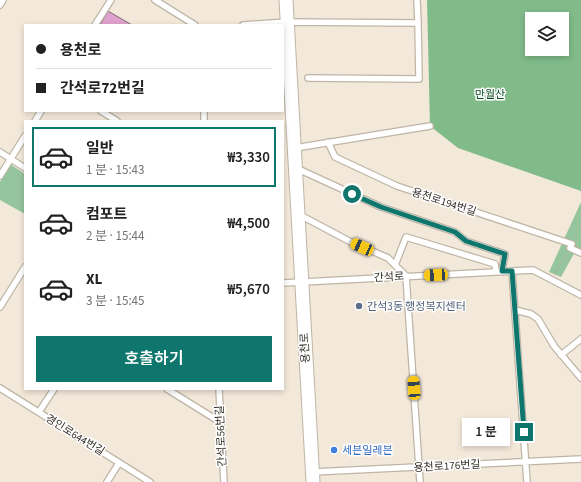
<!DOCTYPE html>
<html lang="ko">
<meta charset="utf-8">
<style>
:root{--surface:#fff;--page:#f2f2f2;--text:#222;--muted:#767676;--line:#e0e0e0;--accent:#0f766e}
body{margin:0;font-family:"Source Sans 3","Noto Sans KR",sans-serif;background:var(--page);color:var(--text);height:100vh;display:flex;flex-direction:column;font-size:15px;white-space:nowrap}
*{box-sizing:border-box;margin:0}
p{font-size:13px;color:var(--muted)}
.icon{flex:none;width:22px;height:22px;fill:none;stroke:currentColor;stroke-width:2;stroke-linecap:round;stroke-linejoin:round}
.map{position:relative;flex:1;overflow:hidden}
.side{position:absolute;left:24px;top:120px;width:260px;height:270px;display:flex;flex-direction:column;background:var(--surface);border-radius:0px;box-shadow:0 2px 6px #0003}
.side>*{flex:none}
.banner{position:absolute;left:24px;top:24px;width:260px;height:88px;border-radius:0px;box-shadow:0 2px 6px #0003;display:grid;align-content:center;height:88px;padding:0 12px;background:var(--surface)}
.controls{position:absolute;left:525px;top:12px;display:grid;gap:8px}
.controls a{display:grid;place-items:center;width:44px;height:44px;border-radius:0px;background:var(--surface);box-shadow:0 2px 6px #0003;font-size:20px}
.end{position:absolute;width:18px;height:18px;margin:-9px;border:5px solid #0f766e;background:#fff;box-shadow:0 0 0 2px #fff}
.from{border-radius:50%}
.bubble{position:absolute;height:28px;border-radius:0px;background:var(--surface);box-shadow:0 2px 6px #0003;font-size:13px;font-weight:600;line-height:28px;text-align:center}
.car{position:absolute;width:12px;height:24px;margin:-12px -6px;border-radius:5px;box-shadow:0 0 3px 1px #0007;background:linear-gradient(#f5c518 24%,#345 0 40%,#f5c518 0 76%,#345 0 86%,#f5c518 0)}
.banner b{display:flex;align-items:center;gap:14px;height:38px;font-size:15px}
.banner b+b{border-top:1px solid var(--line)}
.banner i{width:10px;height:10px;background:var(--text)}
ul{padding:7px 0 0;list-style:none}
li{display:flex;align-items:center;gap:12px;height:60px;margin:0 8px 6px;padding:0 4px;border:2px solid transparent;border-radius:0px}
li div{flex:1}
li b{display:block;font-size:15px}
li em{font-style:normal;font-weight:600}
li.active{border-color:var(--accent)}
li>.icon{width:36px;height:36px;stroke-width:1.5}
.button{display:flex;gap:8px;margin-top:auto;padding:8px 12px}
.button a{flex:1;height:46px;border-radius:0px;background:var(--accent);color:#fff;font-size:16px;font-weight:600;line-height:46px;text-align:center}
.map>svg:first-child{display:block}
.green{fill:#95c59c}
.forest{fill:#81bb8a;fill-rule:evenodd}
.building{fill:#dfa1cd;stroke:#786a74}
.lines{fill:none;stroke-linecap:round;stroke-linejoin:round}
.service-casing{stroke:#beb5a6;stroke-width:8}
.tertiary-casing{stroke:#beb5a6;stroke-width:15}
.path{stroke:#b4aca0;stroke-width:2;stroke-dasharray:1 3;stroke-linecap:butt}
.service{stroke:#fff;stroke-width:5.5}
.tertiary{stroke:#fff;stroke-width:13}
.route{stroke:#0f766e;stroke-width:5}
.service-dot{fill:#5c6f8a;stroke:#fff;stroke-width:1.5}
.shop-dot{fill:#3f7fe0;stroke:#fff;stroke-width:1.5}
.labels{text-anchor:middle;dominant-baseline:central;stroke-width:3;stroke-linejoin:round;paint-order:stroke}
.park-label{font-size:11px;fill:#074b1d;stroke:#fff}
.street-label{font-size:11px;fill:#312d27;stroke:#fff}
.service-label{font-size:11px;fill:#4e5e75;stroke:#fff;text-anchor:start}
.shop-label{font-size:11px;fill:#366cbe;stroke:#fff;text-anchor:start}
</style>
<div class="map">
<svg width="581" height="482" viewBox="0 0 581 482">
<rect width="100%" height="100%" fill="#f3e9da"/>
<path class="green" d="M10 164 25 174V214L0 200V182Z
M581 202V251L576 250 561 277 549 272Z"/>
<path class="forest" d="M427 0H581V191L458 148 430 126ZM532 19H562V49H532Z"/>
<path class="building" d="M108 11 132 25H100Z"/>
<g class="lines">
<g class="service-casing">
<path id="service" d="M155 0 195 25
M0 5 3 0
M95 25 111 0
M243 25 287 22 418 23 417 0
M308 78 419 79 418 23
M101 111 117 121
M204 111V121
M35 121 41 111
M328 142 335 157 397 186 572 244
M295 148 430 126
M0 152 25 168
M296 168 381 207 455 232 466 241 505 254 502 271
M0 176 25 136
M298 214 349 241 388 258 406 276 420 482
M570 248 581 253
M395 265 406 237 495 264 496 271
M512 271 527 482
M283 283 533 270 581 295
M0 307 25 267
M515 310 531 314 538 319 554 346 581 378
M561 355 581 339
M0 388 150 482
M167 389 220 422
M219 389 224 482
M39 412 54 389
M313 472 581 459
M107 482 119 463"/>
</g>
<g class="tertiary-casing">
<path id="tertiary" d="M286 0 313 482"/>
</g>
<path class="path" d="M575 236 581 222
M555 274 566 255"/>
<use href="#service" class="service"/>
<use href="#tertiary" class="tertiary"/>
</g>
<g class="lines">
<path class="route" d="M352 194 381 207 455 232 466 241 505 254 502 271H512L524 432"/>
</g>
<circle class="service-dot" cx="359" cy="306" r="4"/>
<circle class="shop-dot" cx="334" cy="450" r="4"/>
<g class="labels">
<g class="park-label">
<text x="490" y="94">만월산</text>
</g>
<g class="street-label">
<text transform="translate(444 202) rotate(18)">용천로194번길</text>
<text transform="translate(389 277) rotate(-3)">간석로</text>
<text transform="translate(305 348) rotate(-93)">용천로</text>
<text transform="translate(75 435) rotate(32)">경인로644번길</text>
<text transform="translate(221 436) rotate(-93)">간석로56번길</text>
<text transform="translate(447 466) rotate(-3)">용천로176번길</text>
</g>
<g class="service-label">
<text x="367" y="306">간석3동 행정복지센터</text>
</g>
<g class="shop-label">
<text x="342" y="450">세븐일레븐</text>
</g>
</g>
</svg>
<div class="controls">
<a><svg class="icon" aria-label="layers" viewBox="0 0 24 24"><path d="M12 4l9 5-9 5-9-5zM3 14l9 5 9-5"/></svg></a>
</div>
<i class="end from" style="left:352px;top:194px"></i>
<i class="end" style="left:524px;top:432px"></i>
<div class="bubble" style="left:462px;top:418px;width:48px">1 분</div>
<i class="car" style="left:362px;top:247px;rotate:294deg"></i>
<i class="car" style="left:436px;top:275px;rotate:267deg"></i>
<i class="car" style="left:414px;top:388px;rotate:356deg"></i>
<div class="banner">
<b><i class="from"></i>용천로</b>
<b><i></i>간석로72번길</b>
</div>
<section class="side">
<ul>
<li class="active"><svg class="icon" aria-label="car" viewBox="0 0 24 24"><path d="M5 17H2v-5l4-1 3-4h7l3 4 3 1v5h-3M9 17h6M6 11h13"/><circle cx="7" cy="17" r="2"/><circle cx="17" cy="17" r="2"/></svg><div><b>일반</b><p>1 분 · 15:43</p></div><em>₩3,330</em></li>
<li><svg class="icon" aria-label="car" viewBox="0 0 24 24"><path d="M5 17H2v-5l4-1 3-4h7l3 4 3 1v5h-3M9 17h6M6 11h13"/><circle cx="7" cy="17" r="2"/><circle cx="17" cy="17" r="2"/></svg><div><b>컴포트</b><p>2 분 · 15:44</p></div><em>₩4,500</em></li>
<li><svg class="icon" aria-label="car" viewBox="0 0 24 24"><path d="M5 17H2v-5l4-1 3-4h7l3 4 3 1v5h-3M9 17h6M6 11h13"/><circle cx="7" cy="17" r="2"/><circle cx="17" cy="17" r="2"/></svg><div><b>XL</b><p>3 분 · 15:45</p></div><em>₩5,670</em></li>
</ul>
<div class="button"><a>호출하기</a></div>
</section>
</div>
